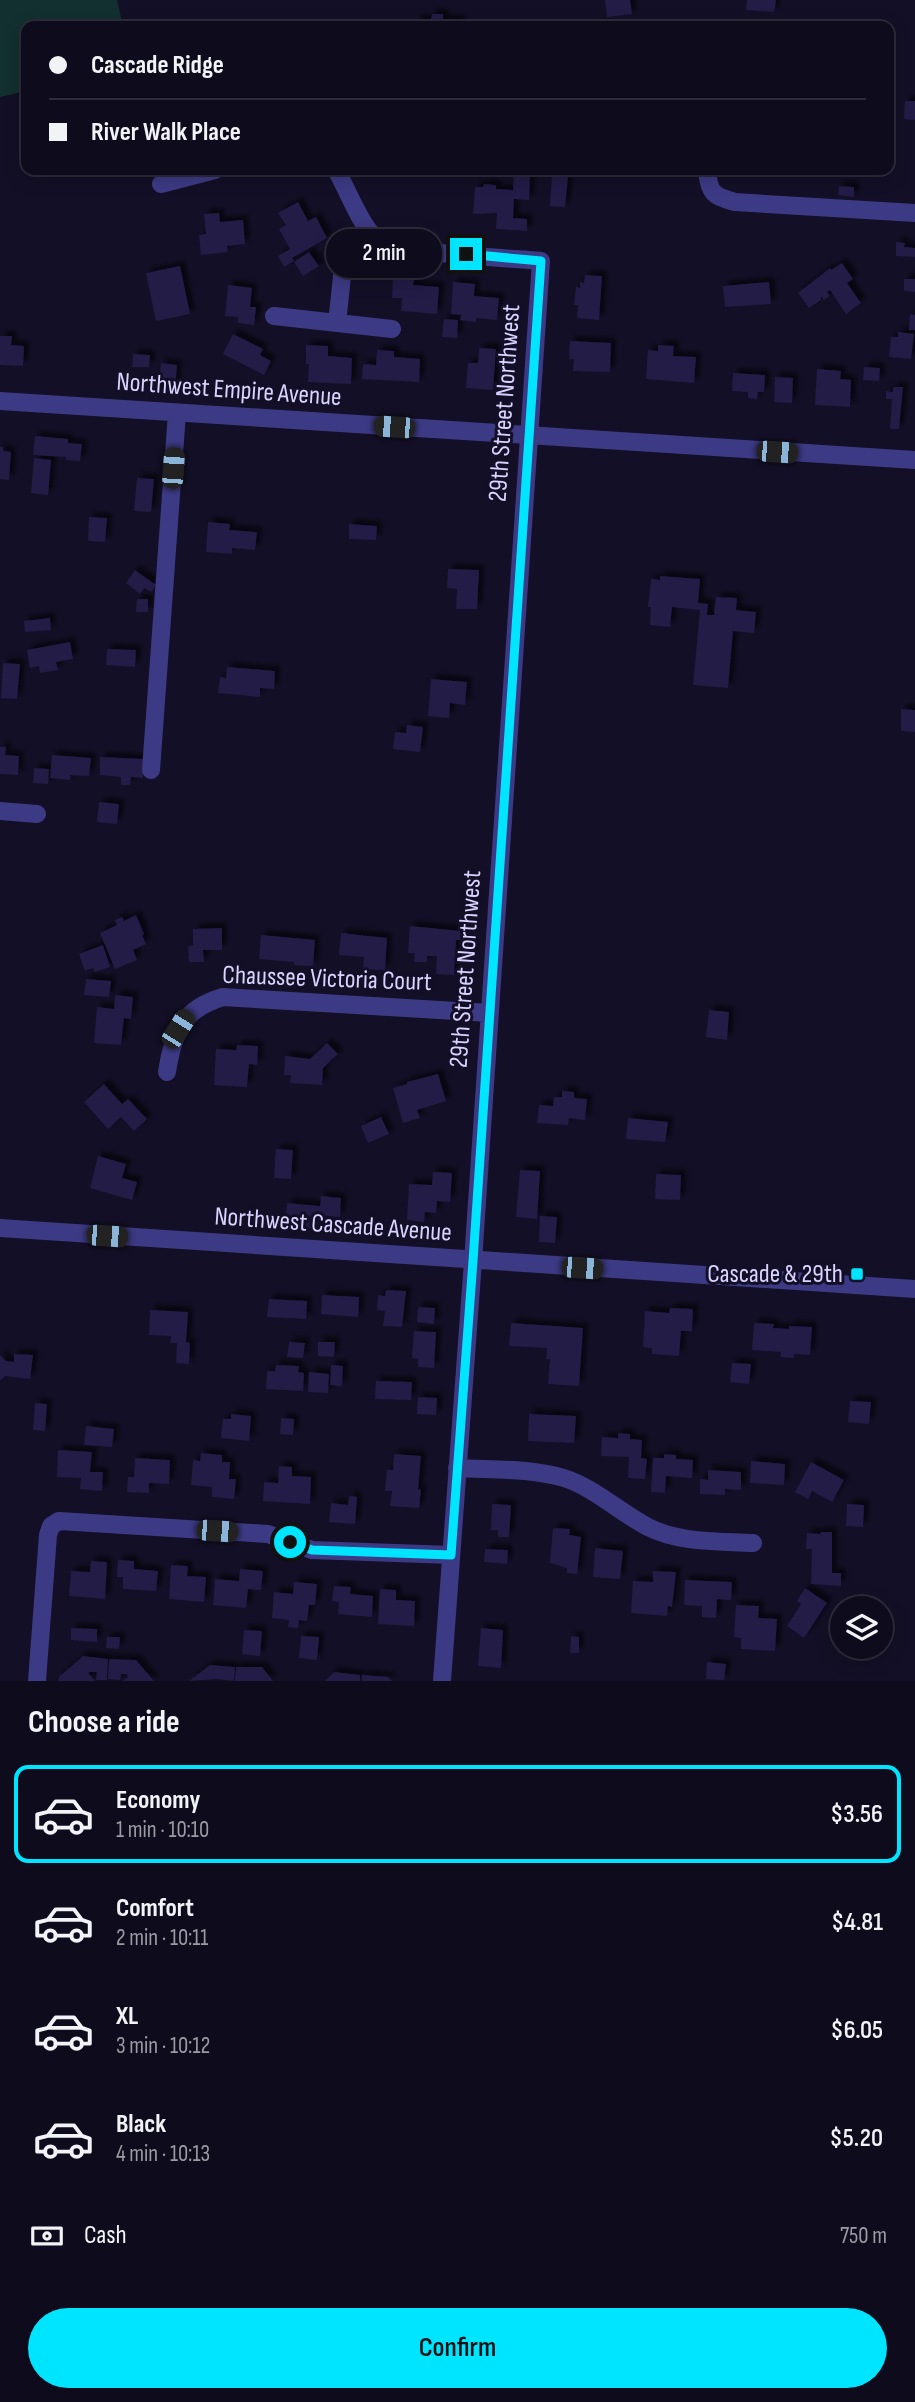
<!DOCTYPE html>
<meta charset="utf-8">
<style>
:root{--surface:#0e0b1c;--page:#1c1929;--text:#f1f3f6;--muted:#9b9ba3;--line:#2e2b3b;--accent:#00e5ff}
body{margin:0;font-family:"Sofia Sans Condensed",sans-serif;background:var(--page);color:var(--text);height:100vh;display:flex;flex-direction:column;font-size:26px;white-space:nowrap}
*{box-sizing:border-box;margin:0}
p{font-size:23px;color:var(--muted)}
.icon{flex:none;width:38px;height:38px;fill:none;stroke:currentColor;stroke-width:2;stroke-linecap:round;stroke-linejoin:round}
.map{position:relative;height:1681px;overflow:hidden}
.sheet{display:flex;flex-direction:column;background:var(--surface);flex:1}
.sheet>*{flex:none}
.top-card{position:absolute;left:21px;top:21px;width:873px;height:154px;border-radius:14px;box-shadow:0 4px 18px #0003,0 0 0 2px var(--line);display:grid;align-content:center;height:154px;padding:0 28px;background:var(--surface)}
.controls{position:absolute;left:830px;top:1596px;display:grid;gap:14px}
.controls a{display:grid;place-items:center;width:63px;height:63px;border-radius:50%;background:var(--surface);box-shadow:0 4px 18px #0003,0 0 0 2px var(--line);font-size:35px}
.end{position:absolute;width:32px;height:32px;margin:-16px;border:9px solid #00e5ff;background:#111;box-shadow:0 0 0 4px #111}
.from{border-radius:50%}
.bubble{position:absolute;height:49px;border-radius:24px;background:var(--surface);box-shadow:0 4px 18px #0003,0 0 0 2px var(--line);font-size:23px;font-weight:600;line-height:49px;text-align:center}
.car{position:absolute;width:21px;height:42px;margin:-21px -10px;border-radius:9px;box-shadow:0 0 5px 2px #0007;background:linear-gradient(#222 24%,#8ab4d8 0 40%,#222 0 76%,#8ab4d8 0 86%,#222 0)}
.top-card b{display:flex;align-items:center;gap:24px;height:66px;font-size:26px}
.top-card b+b{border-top:2px solid var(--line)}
.top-card i{width:18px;height:18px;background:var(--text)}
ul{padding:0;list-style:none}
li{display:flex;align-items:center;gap:21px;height:98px;margin:0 14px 10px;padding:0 14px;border:4px solid transparent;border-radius:14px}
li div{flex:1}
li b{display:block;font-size:26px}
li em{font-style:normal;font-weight:600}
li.current{border-color:var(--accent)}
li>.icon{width:63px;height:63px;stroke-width:1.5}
h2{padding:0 28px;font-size:32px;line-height:84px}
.pay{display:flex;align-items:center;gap:18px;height:77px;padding:0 28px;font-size:26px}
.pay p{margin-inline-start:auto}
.primary-button{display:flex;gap:14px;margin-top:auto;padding:14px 28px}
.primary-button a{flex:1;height:80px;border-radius:42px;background:var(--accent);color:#111;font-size:28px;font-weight:600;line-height:80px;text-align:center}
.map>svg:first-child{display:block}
.green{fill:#12302f}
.building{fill:#241b47;filter:url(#shadow)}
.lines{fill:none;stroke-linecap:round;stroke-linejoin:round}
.minor{stroke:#3d3a85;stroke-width:18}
.route{stroke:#00e5ff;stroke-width:9}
.poi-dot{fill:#00e5ff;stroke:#130f26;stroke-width:2.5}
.labels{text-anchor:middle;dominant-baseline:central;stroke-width:6;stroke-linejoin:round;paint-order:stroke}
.street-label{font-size:26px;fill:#d9d4ff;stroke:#130f26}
.poi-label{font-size:26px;fill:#d9d4ff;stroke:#130f26;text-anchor:end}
</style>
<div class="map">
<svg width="915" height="1681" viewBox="0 0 915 1681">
<defs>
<filter id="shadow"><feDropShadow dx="5" dy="-5" stdDeviation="2" flood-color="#0009"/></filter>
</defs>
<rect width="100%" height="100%" fill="#130f26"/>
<path class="green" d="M0 0H117L123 26H26V91L0 97Z"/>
<path class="building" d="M605 0H630L632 14 607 17Z
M747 0H776L774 12 746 10Z
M432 14H443V20H461L460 26H416V20H431Z
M905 101H915V120L904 119Z
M569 170H608L607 177 569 173Z
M514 173 530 174 529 200 514 199 513 218 527 219V231L496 229 497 213 473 214 475 187H483L484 184 496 185V189L513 190Z
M552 175 568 177 565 207 550 206Z
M839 186 854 187V197L838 195Z
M298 202 308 221 316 217 327 238 292 258 294 261 284 267 278 256 290 249 279 229 286 225 278 213Z
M219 213 220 222 243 220 245 244 227 246 228 252 201 255 199 235 206 234 204 214Z
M896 242 905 243 904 247 915 248V257L896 256Z
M309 252 319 266 303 276 294 262Z
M842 263 853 279 847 283 861 303 846 314 830 290 827 292 830 296 824 300 821 296V300L809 308 798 293 830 268 831 270Z
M180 266 190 314 156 321 146 273Z
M585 275 602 276 599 320 577 318 578 305H574L576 287 580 288V282L584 283Z
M393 278 414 280 413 285 439 287 437 314 401 311 402 298H392Z
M904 279H915V292L904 291Z
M453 282 475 284 474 296 499 298 497 320 476 318V322L460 320 461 315 451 314Z
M769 282 771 304 725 307 723 286Z
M228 285 252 288 250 307H256L254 325 238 323V317L225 316Z
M910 314 915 315V330H909Z
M444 319 458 320 457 338 442 337Z
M898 332 914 334 911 359 889 357 891 337H898Z
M233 334 263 349 260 355 271 361 264 375 223 354Z
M0 336H12L11 345 24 346 23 366 0 365Z
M570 341 611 343 610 372 573 371 574 359H569Z
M306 345 328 346V356L352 358 351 384 308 382 309 364H306Z
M658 345 674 346 673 356 696 357 694 383 646 379 648 350 658 351Z
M479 348 496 349 493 390 466 388 468 363H478Z
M377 350 394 351V357L420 359 419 382 362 379 363 364 376 365Z
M133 354 150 355 149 367H132Z
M161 363 177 365 175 390 159 389Z
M864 367 880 368 879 381 863 380Z
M817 369 841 371 840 379 851 380 850 407 815 405Z
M733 373 765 375 764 392H758L757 399 748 398V392L732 391Z
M775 377 793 378 792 403 774 402Z
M893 387H903L899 429H890L892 399H886V391L893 392Z
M35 436 68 439V443L82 444 80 461 66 460V457L33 455Z
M0 447H3V451L11 452 9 480 0 479Z
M34 458 51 460 48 495 31 493Z
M137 478 154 479 151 512 134 511Z
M89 517 107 518 105 542 88 541Z
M208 522 230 524 229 530 257 532 255 550 232 548V554L206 552Z
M349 524 377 526 376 540 349 539Z
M448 569 479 570 477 609H456L457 589 447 588Z
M135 570 156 585 151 592 144 588 140 594 126 583Z
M660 576 700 579 698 603 708 604 707 615H714L716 597 737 598 736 610 756 612 754 633 733 631 728 688 693 685 700 610 672 607 670 627 650 625 651 607H648L651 579 660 580Z
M137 599H148V612H136Z
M50 618 51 630 25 632 24 621Z
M70 642 73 659 56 662 58 670 40 673 39 666 30 668 27 650Z
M107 649 136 650 135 667 106 665Z
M3 663 20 664 17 699 1 698Z
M227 667 275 671 274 689 260 688V697L218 693 220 677 226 678Z
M431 679 467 682 465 705 450 703 449 718 428 716Z
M901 709 915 710V732L901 731Z
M407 725 423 727 420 752 393 749 395 732 406 733Z
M0 747H6L5 755 19 756 18 775 0 774Z
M52 755 91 758 89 776 70 775V780L50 778Z
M100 757 144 759 143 778 131 777 130 785H121V777L100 775Z
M34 768 49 769 48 784 33 783Z
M99 802 119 804 117 824 97 822Z
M136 915 144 934 142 935 146 944 133 950 137 960 115 969 100 933 117 925 115 920 122 917 124 921Z
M410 926 461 931V940H456L454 975 436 974 437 956H427V962H414L415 953H408Z
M222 928V950H203L204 962H189L188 946 193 945V929Z
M341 933 387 938 385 970 363 969 364 957 339 955Z
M261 935 315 940 313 966 294 965V962L259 959Z
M103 945 110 967 95 972 93 968 85 971 79 954Z
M86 979 111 981 109 997 84 995Z
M115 995 133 997 131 1019 124 1018 121 1045 94 1043 97 1007 114 1009Z
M709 1010 729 1012 727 1040 706 1037Z
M327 1043 338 1054 323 1068 322 1085 290 1083 291 1075H284L285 1056 310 1059Z
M237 1045 258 1046 257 1065 249 1064 247 1087 214 1085 216 1049 236 1050Z
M438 1074 446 1101 417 1110 420 1118 403 1123 393 1088 407 1084V1082Z
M104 1084 122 1104 128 1099 147 1119 134 1131 121 1117 108 1129 84 1102Z
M562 1091 574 1092V1098L587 1099 585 1120 569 1118 568 1125 537 1123 539 1105 553 1106 554 1097H562Z
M381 1117 389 1134 368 1143 361 1126Z
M628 1118 668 1122 665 1142 626 1139Z
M276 1149 293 1150 291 1179 274 1178Z
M98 1156 126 1164 122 1178 137 1182 132 1200 90 1188Z
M520 1170 540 1171 537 1219 516 1217Z
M433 1172 452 1173 450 1202 437 1201 436 1213 425 1212 424 1222 407 1220 409 1184 432 1185Z
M656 1174 681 1175 680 1200 655 1199Z
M321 1196 341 1198 340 1217 319 1215 318 1230 285 1227 287 1203 320 1206Z
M540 1216 557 1217 555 1243 539 1242Z
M386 1290 406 1291 402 1327 383 1326 385 1311 377 1310 378 1295 385 1296Z
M322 1295 359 1297 358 1317 321 1314Z
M269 1299 307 1301 306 1319 267 1317Z
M418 1307 435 1308 434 1324 417 1322Z
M670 1308 693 1309 692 1331H681L679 1356 652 1354V1348L643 1347 645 1311 669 1313Z
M150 1310 188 1312 186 1342 190 1343 189 1364 176 1363 177 1343H170L171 1336 149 1335Z
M511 1323 583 1328 579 1386 548 1384 550 1359H546L547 1348 509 1346Z
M754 1323 774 1324 773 1328 789 1329V1326L812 1327 810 1355 794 1354V1358L780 1357 781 1352 752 1350Z
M414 1331 436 1332 434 1368 418 1367V1359L412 1358Z
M289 1342 305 1343 303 1358 287 1357Z
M318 1342H335L334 1357 318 1356Z
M14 1354 33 1355 30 1379 5 1376 0 1381V1355L6 1361 14 1362Z
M732 1363 751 1364 749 1384 730 1382Z
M276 1365 299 1366 298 1372 304 1373 303 1391 266 1389 267 1371H275Z
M331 1365 343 1366 342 1386 330 1385Z
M309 1372 329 1374 328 1393 308 1392Z
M376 1381 412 1382 411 1400 375 1399Z
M418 1397 437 1398 436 1415 417 1414Z
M850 1401 871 1402 869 1424 848 1422Z
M35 1403 47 1404 45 1431 33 1430Z
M231 1414 251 1416 249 1441 221 1438 223 1419H231Z
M529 1414 576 1416 574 1443 528 1441Z
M281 1418 294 1419 293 1435 280 1434Z
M86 1426 114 1429 112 1447 84 1445Z
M618 1433 630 1434V1439L642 1440 641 1458 647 1459 645 1479 628 1478 629 1457 601 1456 602 1437 618 1438Z
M58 1450 92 1452 90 1472H103L102 1491 80 1489 81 1478 57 1477Z
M201 1453 222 1455V1462H230L229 1479H236L234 1499 212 1497V1487L191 1485 193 1460 200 1461Z
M394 1454 421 1456 418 1489 421 1490 419 1508 390 1506 392 1491H385L387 1470H393Z
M664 1454 676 1455V1459L693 1460 692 1478 666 1476 665 1493 651 1492 653 1458H664Z
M135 1458 170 1460 169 1484 149 1483V1493L127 1492 128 1477H134Z
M751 1461 785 1464 784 1485 750 1483Z
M811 1462 844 1480 832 1502 812 1491 808 1499 795 1492Z
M279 1466 292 1467V1476L311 1477 310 1504 263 1501 264 1482 278 1483Z
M708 1470 741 1472V1490L725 1489V1495L700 1494V1479L708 1480Z
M349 1496 357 1497 355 1524 329 1522 331 1503 348 1505Z
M492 1504 511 1505 509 1537H498V1530H491Z
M847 1504 864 1505 863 1527 846 1526Z
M553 1528 570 1529 569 1535 581 1537 577 1574 567 1573V1568L550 1563Z
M821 1532H832V1573H841V1586L811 1584 812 1549H806L807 1533 820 1534Z
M595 1548 623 1551 620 1579 593 1577Z
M485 1549 508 1550 507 1564 484 1562Z
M118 1560 134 1561V1569L158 1571 156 1591 123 1589V1577H117Z
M91 1561 107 1562 105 1599 69 1596 71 1571 90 1572Z
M171 1565 188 1566 187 1576 206 1577 204 1602 169 1599Z
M240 1569 263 1571 261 1590 248 1589 246 1608 213 1605 215 1579 239 1581Z
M653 1571 676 1572 672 1607 668 1606 667 1616 631 1613 633 1581 653 1582Z
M685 1580 732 1582 731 1600 717 1599 716 1618 702 1617V1606L684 1605Z
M294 1582 317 1584 315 1605H309L307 1621 299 1620 298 1628 288 1627 289 1620 272 1618 274 1592 293 1594Z
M334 1586 351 1587 350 1594 373 1596 372 1617 338 1614 339 1602 332 1601Z
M805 1588 827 1603 804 1638 787 1626 801 1604 797 1601Z
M380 1589 396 1590V1600L415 1601 414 1626 378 1624Z
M736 1605 759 1606 758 1618 777 1619 775 1651 741 1649V1638L734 1637Z
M71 1628 97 1629V1642L71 1640Z
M481 1628 503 1630 501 1668 478 1666Z
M244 1630 262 1631 260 1656 242 1654Z
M301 1636 319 1637 317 1660 299 1658Z
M571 1636 579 1637V1653H570Z
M107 1637H120L119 1649 106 1648Z
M83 1656 108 1659 107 1680H96L97 1672H90L88 1673 95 1681H58L59 1677Z
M109 1659 136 1660 154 1681H122L128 1677 127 1674H121L120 1680 108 1679Z
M707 1662 726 1664 724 1680 706 1679Z
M210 1665 235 1667 234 1681 217 1679 189 1681Z
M236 1667H262L273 1681H235Z
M334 1672 360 1675V1681H325Z
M362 1675 388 1677 392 1681H362Z"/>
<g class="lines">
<path class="minor" d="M336 170C346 186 360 224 373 235 398 256 505 257 541 261L473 1261 442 1681
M707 170C709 193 713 196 735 202L915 213
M161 184 215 170
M274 316 392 329
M337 323 343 267 354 251 373 235
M0 401 915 460
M151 770 177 413
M0 811 37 814
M167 1072C173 1033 182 1009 223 997L489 1013
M0 1228 915 1289
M457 1468C492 1470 531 1468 564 1478 595 1488 619 1512 648 1527 679 1543 718 1541 753 1543
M37 1681 48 1535 51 1526 59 1521 268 1534 312 1550 451 1555"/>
</g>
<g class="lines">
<path class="route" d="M290 1542 312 1550 451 1555 473 1261 541 261 466 254"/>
</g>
<rect class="poi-dot" x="850" y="1267" width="14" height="14" rx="3.5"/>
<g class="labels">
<g class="street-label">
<text transform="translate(229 390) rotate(4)">Northwest Empire Avenue</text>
<text transform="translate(505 403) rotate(-86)">29th Street Northwest</text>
<text transform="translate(466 969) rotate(-86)">29th Street Northwest</text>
<text transform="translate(327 979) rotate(2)">Chaussee Victoria Court</text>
<text transform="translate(333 1225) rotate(4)">Northwest Cascade Avenue</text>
</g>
<g class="poi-label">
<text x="843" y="1274">Cascade &amp; 29th</text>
</g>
</g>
</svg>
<div class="controls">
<a><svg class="icon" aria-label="layers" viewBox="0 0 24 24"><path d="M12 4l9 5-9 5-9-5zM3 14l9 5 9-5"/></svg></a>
</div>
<i class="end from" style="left:290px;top:1542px"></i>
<i class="end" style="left:466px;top:254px"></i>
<div class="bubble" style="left:326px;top:229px;width:116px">2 min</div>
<i class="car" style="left:394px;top:427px;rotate:274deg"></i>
<i class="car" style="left:777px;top:452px;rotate:94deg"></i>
<i class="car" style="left:173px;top:468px;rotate:4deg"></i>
<i class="car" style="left:178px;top:1029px;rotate:32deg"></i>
<i class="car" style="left:107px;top:1236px;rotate:94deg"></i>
<i class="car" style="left:582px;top:1268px;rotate:94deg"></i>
<i class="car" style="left:217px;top:1531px;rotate:94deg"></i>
<div class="top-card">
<b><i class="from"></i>Cascade Ridge</b>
<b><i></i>River Walk Place</b>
</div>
</div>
<section class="sheet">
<h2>Choose a ride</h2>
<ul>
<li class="current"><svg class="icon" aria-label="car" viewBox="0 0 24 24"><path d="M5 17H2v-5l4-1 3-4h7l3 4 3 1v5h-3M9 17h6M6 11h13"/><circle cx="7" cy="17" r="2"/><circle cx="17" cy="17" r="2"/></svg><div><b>Economy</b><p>1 min · 10:10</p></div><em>$3.56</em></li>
<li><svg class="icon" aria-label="car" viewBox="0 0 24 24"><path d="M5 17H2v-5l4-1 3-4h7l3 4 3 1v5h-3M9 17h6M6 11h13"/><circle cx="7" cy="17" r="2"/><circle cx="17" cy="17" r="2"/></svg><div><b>Comfort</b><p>2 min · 10:11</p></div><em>$4.81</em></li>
<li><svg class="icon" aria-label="car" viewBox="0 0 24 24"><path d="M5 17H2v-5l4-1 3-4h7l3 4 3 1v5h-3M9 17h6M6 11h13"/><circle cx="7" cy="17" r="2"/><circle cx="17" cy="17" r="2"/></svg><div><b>XL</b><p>3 min · 10:12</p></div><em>$6.05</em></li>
<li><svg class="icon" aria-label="car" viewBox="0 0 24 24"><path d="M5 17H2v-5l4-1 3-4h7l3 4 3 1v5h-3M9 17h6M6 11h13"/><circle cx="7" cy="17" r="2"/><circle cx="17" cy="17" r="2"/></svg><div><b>Black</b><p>4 min · 10:13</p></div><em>$5.20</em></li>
</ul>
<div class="pay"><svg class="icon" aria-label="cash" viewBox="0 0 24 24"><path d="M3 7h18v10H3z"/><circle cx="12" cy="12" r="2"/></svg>Cash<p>750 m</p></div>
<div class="primary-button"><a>Confirm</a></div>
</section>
